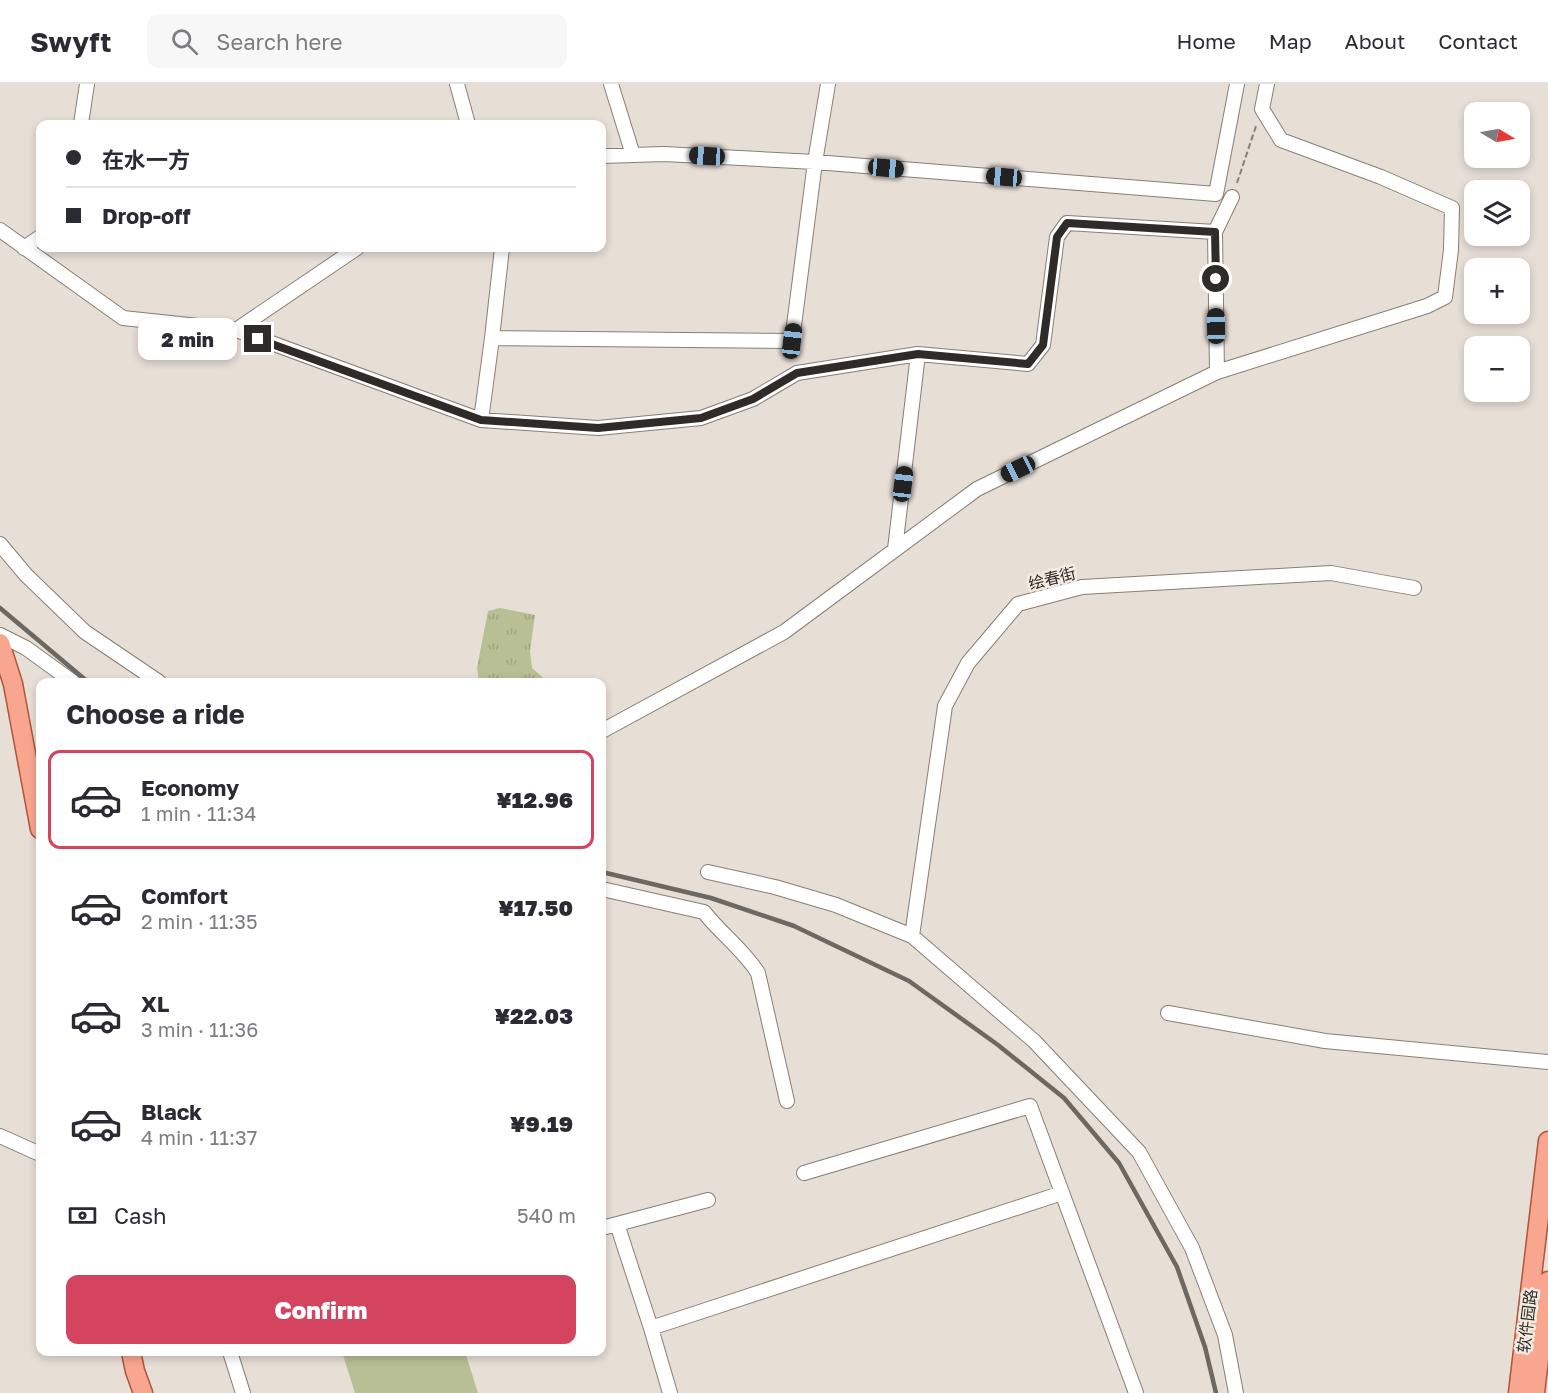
<!DOCTYPE html>
<meta charset="utf-8">
<style>
:root{--surface:#fff;--page:#f7f7f7;--text:#2b2b33;--muted:#7c7c81;--line:#e1e1e2;--accent:#d4445f}
body{margin:0;font-family:"Golos Text","Noto Sans SC",sans-serif;background:var(--page);color:var(--text);height:100vh;display:flex;flex-direction:column;font-size:22px;white-space:nowrap}
*{box-sizing:border-box;margin:0}
p{font-size:20px;color:var(--muted)}
.icon{flex:none;width:33px;height:33px;fill:none;stroke:currentColor;stroke-width:2;stroke-linecap:round;stroke-linejoin:round}
.map{position:relative;flex:1;overflow:hidden}
.details{position:absolute;left:36px;top:594px;width:570px;height:678px;display:flex;flex-direction:column;background:var(--surface);border-radius:12px;box-shadow:0 3px 9px #0003}
.details>*{flex:none}
.hud{position:absolute;left:36px;top:36px;width:570px;height:132px;border-radius:12px;box-shadow:0 3px 9px #0003;display:grid;align-content:center;height:132px;padding:0 30px;background:var(--surface)}
.needle{width:39px;rotate:100deg}
.tools{position:absolute;left:1464px;top:18px;display:grid;gap:12px}
.tools a{display:grid;place-items:center;width:66px;height:66px;border-radius:12px;background:var(--surface);box-shadow:0 3px 9px #0003;font-size:30px}
.end{position:absolute;width:27px;height:27px;margin:-14px;border:8px solid #2f2b28;background:#fff;box-shadow:0 0 0 3px #fff}
.from{border-radius:50%}
.bubble{position:absolute;height:42px;border-radius:12px;background:var(--surface);box-shadow:0 3px 9px #0003;font-size:20px;font-weight:800;line-height:42px;text-align:center}
.car{position:absolute;width:18px;height:36px;margin:-18px -9px;border-radius:8px;box-shadow:0 0 4px 2px #0007;background:linear-gradient(#222 24%,#8ab4d8 0 40%,#222 0 76%,#8ab4d8 0 86%,#222 0)}
.hud b{display:flex;align-items:center;gap:21px;height:57px;font-size:22px}
.hud b+b{border-top:2px solid var(--line)}
.hud i{width:15px;height:15px;background:var(--text)}
ul{padding:0;list-style:none}
li{display:flex;align-items:center;gap:18px;height:99px;margin:0 12px 9px;padding:0 18px;border:3px solid transparent;border-radius:12px}
li div{flex:1}
li b{display:block;font-size:22px}
li em{font-style:normal;font-weight:800}
li.selected{border-color:var(--accent)}
li>.icon{width:54px;height:54px;stroke-width:1.5}
h2{padding:0 30px;font-size:27px;line-height:72px}
.pay{display:flex;align-items:center;gap:15px;height:66px;padding:0 30px;font-size:22px}
.pay p{margin-inline-start:auto}
.button{display:flex;gap:12px;margin-top:auto;padding:12px 30px}
.button a{flex:1;height:69px;border-radius:12px;background:var(--accent);color:#fff;font-size:24px;font-weight:800;line-height:69px;text-align:center}
header{display:flex;align-items:center;gap:36px;box-sizing:border-box;height:84px;padding:0 30px;background:var(--surface);border-bottom:2px solid var(--line)}
header strong{font-size:28px}
nav{display:flex;gap:33px;margin-inline-start:auto;font-size:21px}
.search{width:420px;height:54px;background:var(--page);display:flex;align-items:center;gap:15px;box-sizing:border-box;padding:0 21px;border-radius:12px;color:var(--muted);font-size:22px}
.map>svg:first-child{display:block}
.grass{fill:url(#grass-tufts)}
.pitch{fill:#b9bf94}
.lines{fill:none;stroke-linecap:round;stroke-linejoin:round}
.minor-casing{stroke:#877f77;stroke-width:16}
.major-casing{stroke:#b0553c;stroke-width:21}
.path{stroke:#87817b;stroke-width:2;stroke-dasharray:6 3;stroke-linecap:butt}
.minor{stroke:#fff;stroke-width:14}
.major{stroke:#f9a690;stroke-width:18}
.rail{stroke:#6e6863;stroke-width:4.5}
.route{stroke:#2f2b28;stroke-width:8}
.labels{text-anchor:middle;dominant-baseline:central;stroke-width:5;stroke-linejoin:round;paint-order:stroke}
.street-label{font-size:16px;fill:#2f2b28;stroke:#f4ebe3}
</style>
<header>
<strong>Swyft</strong>
<div class="search"><svg class="icon" aria-label="search" viewBox="0 0 24 24"><circle cx="10" cy="10" r="6"/><path d="M15 15l6 6"/></svg>Search here</div>
<nav><a>Home</a><a>Map</a><a>About</a><a>Contact</a></nav>
</header>
<div class="map">
<svg width="1548" height="1309" viewBox="0 0 1548 1309">
<defs>
<pattern id="grass-tufts" width="24" height="20" patternUnits="userSpaceOnUse" patternTransform="scale(1.5)"><rect width="24" height="20" fill="#b9bf94"/><path d="M3 7l-1-3M5 7V3M7 7l1-3M15 17l-1-3M17 17v-4M19 17l1-3" fill="none" stroke="#9fa480"/></pattern>
</defs>
<rect width="100%" height="100%" fill="#e7ded6"/>
<path class="grass" d="M500 524 535 531 530 567 532 584 548 598H479L477 584 488 527Z"/>
<path class="pitch" d="M342 1268H465L478 1309H355Z"/>
<g class="lines">
<g class="minor-casing">
<path id="minor" d="M457 0 468 40
M611 0 633 71
M81 40 87 0
M602 72 664 70 815 78 1216 110 1237 0
M0 146 123 234 236 246 481 336 492 254 502 164
M1215 148 1217 288
M24 164 40 153
M236 246 357 164
M492 254 792 257 815 78 828 0
M481 336 598 344 701 334 753 315 797 289 918 270 1028 280 1043 261 1057 153 1067 139 1215 148 1232 113
M0 460 26 491 85 548 159 598
M895 465 918 270
M0 551 26 564 73 598
M602 647 784 548 977 405 1217 288 1427 222 1445 213 1451 166 1452 124 1381 93 1281 56 1262 25 1267 0
M708 788 775 803 836 821 912 852 1034 957 1139 1068 1192 1164 1225 1251 1236 1309
M602 805 704 828C722 851 743 865 758 889L787 1017
M912 852 945 622 968 579 1018 520 1082 503 1331 489 1414 504
M1168 929 1325 957 1548 978
M0 1052 40 1070
M804 1089 1030 1022 1136 1309
M617 1140 651 1244 1062 1109
M602 1144 708 1116
M651 1244 670 1309
M230 1268 243 1309"/>
</g>
<g class="major-casing">
<path id="major" d="M0 559 13 600 40 745
M131 1268 135 1287 143 1309
M1518 1309 1548 1057
M1535 1309 1548 1197"/>
</g>
<path class="path" d="M1237 99 1256 42"/>
<use href="#minor" class="minor"/>
<use href="#major" class="major"/>
<path class="rail" d="M0 524 88 598
M602 788 711 814 794 842 909 897 998 961 1064 1014 1119 1079 1177 1183 1205 1263 1216 1309"/>
</g>
<g class="lines">
<path class="route" d="M258 255 481 336 598 344 701 334 753 315 797 289 918 270 1028 280 1043 261 1057 153 1067 139 1215 148 1216 195"/>
</g>
<g class="labels">
<g class="street-label">
<text transform="translate(1052 494) rotate(-14)">绘春街</text>
<text transform="translate(1527 1237) rotate(-83)">软件园路</text>
</g>
</g>
</svg>
<div class="tools">
<a><svg class="needle" viewBox="-14 -14 28 28"><path d="M0-13l5 13h-10z" fill="#e53935"/><path d="M0 13l5-13h-10z" fill="#7c7c81"/></svg></a>
<a><svg class="icon" aria-label="layers" viewBox="0 0 24 24"><path d="M12 4l9 5-9 5-9-5zM3 14l9 5 9-5"/></svg></a>
<a>+</a>
<a>−</a>
</div>
<i class="end from" style="left:1216px;top:195px"></i>
<i class="end" style="left:258px;top:255px"></i>
<div class="bubble" style="left:138px;top:234px;width:99px">2 min</div>
<i class="car" style="left:707px;top:72px;rotate:273deg"></i>
<i class="car" style="left:886px;top:84px;rotate:95deg"></i>
<i class="car" style="left:1004px;top:93px;rotate:275deg"></i>
<i class="car" style="left:1216px;top:242px;rotate:359deg"></i>
<i class="car" style="left:792px;top:257px;rotate:7deg"></i>
<i class="car" style="left:1018px;top:385px;rotate:244deg"></i>
<i class="car" style="left:903px;top:400px;rotate:7deg"></i>
<div class="hud">
<b><i class="from"></i>在水一方</b>
<b><i></i>Drop-off</b>
</div>
<section class="details">
<h2>Choose a ride</h2>
<ul>
<li class="selected"><svg class="icon" aria-label="car" viewBox="0 0 24 24"><path d="M5 17H2v-5l4-1 3-4h7l3 4 3 1v5h-3M9 17h6M6 11h13"/><circle cx="7" cy="17" r="2"/><circle cx="17" cy="17" r="2"/></svg><div><b>Economy</b><p>1 min · 11:34</p></div><em>¥12.96</em></li>
<li><svg class="icon" aria-label="car" viewBox="0 0 24 24"><path d="M5 17H2v-5l4-1 3-4h7l3 4 3 1v5h-3M9 17h6M6 11h13"/><circle cx="7" cy="17" r="2"/><circle cx="17" cy="17" r="2"/></svg><div><b>Comfort</b><p>2 min · 11:35</p></div><em>¥17.50</em></li>
<li><svg class="icon" aria-label="car" viewBox="0 0 24 24"><path d="M5 17H2v-5l4-1 3-4h7l3 4 3 1v5h-3M9 17h6M6 11h13"/><circle cx="7" cy="17" r="2"/><circle cx="17" cy="17" r="2"/></svg><div><b>XL</b><p>3 min · 11:36</p></div><em>¥22.03</em></li>
<li><svg class="icon" aria-label="car" viewBox="0 0 24 24"><path d="M5 17H2v-5l4-1 3-4h7l3 4 3 1v5h-3M9 17h6M6 11h13"/><circle cx="7" cy="17" r="2"/><circle cx="17" cy="17" r="2"/></svg><div><b>Black</b><p>4 min · 11:37</p></div><em>¥9.19</em></li>
</ul>
<div class="pay"><svg class="icon" aria-label="cash" viewBox="0 0 24 24"><path d="M3 7h18v10H3z"/><circle cx="12" cy="12" r="2"/></svg>Cash<p>540 m</p></div>
<div class="button"><a>Confirm</a></div>
</section>
</div>
